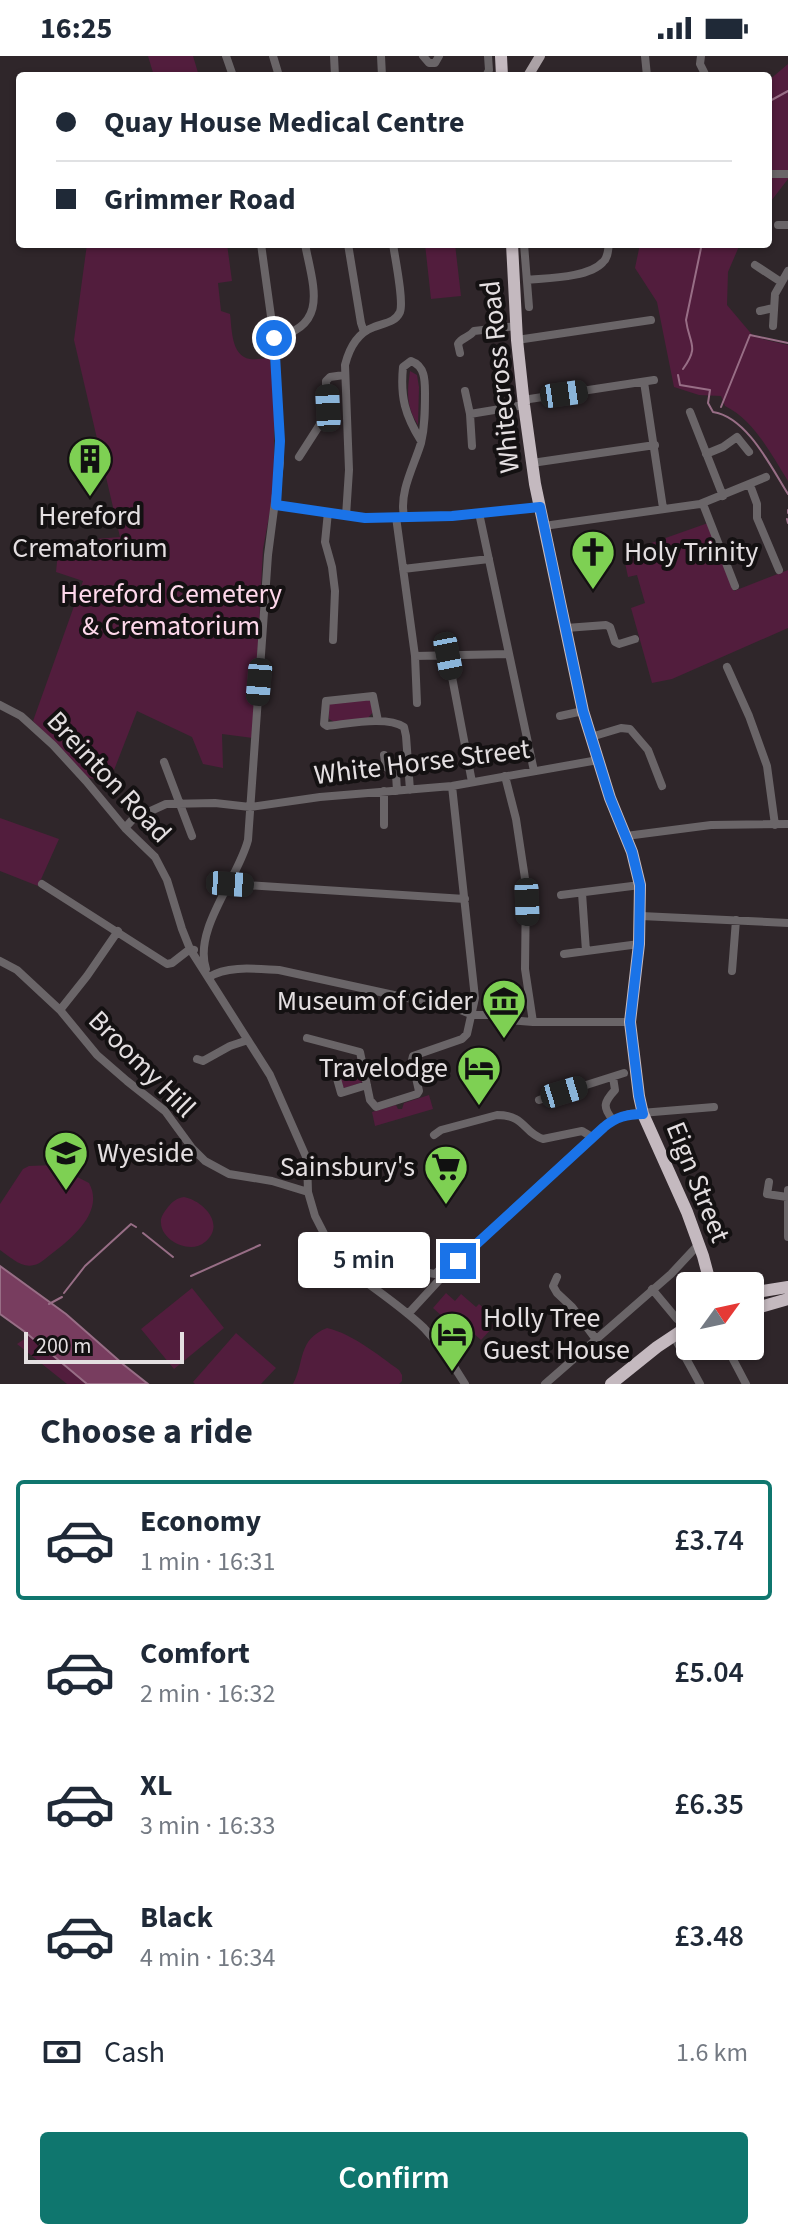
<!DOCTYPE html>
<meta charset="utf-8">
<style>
:root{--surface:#fff;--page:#f6f6f7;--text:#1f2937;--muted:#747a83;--line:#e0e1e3;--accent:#0f766e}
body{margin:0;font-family:"Source Sans 3",sans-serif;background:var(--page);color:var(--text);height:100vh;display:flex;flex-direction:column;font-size:30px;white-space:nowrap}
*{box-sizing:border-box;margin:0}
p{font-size:26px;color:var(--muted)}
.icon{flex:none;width:44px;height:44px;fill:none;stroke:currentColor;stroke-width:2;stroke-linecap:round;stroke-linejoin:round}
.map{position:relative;height:1328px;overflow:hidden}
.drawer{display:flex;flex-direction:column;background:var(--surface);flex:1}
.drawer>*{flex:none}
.hud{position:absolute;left:16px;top:16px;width:756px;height:176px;border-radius:8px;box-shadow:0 2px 6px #0004;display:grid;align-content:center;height:176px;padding:0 40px;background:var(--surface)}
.needle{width:52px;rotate:57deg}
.controls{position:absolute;left:676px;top:1216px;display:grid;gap:16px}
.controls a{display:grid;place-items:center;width:88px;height:88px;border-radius:8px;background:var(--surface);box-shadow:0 2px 6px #0004;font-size:40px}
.scale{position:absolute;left:24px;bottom:20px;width:160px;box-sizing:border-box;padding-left:8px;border:4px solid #e4dfe1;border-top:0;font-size:22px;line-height:28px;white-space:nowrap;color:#e4dfe1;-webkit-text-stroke:6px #141112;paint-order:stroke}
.end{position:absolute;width:36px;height:36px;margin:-18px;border:10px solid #1a73e8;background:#fff;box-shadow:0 0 0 4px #fff}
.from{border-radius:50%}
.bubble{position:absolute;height:56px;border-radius:8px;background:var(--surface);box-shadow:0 2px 6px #0004;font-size:26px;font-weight:600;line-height:56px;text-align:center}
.car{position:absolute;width:24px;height:48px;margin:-24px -12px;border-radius:10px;box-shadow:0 0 6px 2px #0007;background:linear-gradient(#222 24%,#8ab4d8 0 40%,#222 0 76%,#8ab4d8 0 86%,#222 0)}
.hud b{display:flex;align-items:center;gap:28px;height:76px;font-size:30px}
.hud b+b{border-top:2px solid var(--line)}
.hud i{width:20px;height:20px;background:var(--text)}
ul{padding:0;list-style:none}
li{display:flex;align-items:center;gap:24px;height:120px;margin:0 16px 12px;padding:0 24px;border:4px solid transparent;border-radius:8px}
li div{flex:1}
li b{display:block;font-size:30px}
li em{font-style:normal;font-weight:600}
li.on{border-color:var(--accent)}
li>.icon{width:72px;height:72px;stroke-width:1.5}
h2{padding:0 40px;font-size:36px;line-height:96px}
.pay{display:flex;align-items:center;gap:20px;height:88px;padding:0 40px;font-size:30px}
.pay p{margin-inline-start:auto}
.cta{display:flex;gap:16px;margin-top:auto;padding:16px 40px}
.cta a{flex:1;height:92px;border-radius:8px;background:var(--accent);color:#fff;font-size:32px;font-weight:600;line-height:92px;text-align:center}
.status{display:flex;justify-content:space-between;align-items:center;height:56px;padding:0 40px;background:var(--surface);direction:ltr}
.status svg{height:22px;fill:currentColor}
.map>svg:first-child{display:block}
.green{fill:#521d3d}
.water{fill:#783d5f;stroke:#986e86;stroke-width:2}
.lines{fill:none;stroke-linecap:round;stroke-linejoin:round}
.stream{stroke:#986e86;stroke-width:2}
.minor{stroke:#6a6568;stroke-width:8}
.major{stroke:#aba2a6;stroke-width:10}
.highway{stroke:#c4b9bf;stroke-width:12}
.route{stroke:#1a73e8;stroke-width:10}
.labels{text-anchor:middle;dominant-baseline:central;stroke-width:8;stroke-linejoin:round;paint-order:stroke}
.street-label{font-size:28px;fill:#e4dfe1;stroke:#141112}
.poi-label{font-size:28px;fill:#e4dfe1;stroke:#141112;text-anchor:start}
.park-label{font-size:28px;fill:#fed8eb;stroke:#141112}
</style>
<div class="status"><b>16:25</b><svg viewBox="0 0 49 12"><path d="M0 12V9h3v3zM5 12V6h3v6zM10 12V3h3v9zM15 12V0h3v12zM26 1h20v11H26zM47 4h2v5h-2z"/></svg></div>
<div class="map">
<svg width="788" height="1328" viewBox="0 0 788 1328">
<rect width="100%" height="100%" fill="#2f262a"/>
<path class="green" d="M148 0H193L199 20H154Z
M788 8V123L768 149V25Z
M87 188H227L232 225 218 227 221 255 230 258C232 273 231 300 250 303 256 304 264 302 270 302L274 352V401L273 439 263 493 253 682 222 678 223 712 203 708 192 681 137 655 109 727 86 721 33 665 83 525 56 516 59 486 120 481 74 284Z
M425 188H455L461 240 431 243Z
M640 188H740L728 216 727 249 754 281 788 289V425C771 398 754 364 725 350L721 340 699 339 674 331 657 246 635 212Z
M410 315 417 319 419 331 418 369C406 350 407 337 410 315Z
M708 467 734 535 788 514V572L672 623 652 627 631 552 645 547 637 519 628 521 623 497Z
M366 643 370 645 374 655 367 663 336 667 329 663V649L331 647Z
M0 762 59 783 38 830 0 815Z
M359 1002 363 1026 345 1032 342 1031 335 1011Z
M429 1039 433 1053 375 1070 372 1056 396 1049 398 1053H402L404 1047Z
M54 1109 89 1127C105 1156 71 1183 50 1199 46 1202 40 1208 34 1209 22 1213 9 1200 0 1194V1148L23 1113 29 1110Z
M184 1141C204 1145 226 1169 205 1186 190 1199 161 1184 161 1167 160 1161 165 1155 168 1151 173 1145 177 1142 184 1141Z
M192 1232 224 1272 174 1313 141 1273Z
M446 1237 455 1245 461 1238 476 1251 479 1248 488 1256 484 1261 494 1270 481 1284 472 1276 468 1280 455 1268 453 1270 433 1252Z
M327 1272C353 1278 378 1299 399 1314L402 1319V1325L399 1328H293C305 1306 297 1284 327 1272Z
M236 1277 276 1312 261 1328H195L193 1326Z
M29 1280 87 1328H67L17 1288Z"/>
<path class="water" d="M0 1210 66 1258 124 1309 148 1328H87L25 1276 0 1258Z"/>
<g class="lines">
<path class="stream" d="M768 46 788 35
M683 313C700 290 689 288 686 264L701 192
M678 319 680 329 710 334 708 347 713 356C747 361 771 411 788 438
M721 351 750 279 788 287
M788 457V454
M787 463 788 467
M143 1177 173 1201
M191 1220 260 1189
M64 1237 85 1210 131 1168 136 1171
M49 1248 62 1241"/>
<path class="minor" d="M226 0 233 20
M273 0 279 20
M334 0 335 20
M381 0 382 20
M423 0 429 7H435L439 0
M645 0 647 20
M701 0 700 8 706 20
M486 20 489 14 488 0
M768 118H788
M778 169H788
M348 188 361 267 364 276
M524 188 529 251
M755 209 781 226
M527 224C546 222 589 222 603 206 608 202 608 194 609 188
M760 255 773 252
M773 270 775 238 788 215
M274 282C330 270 313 230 305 188
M517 284 651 264
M460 297 458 288C462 281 469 282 474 275L516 270
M644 326 663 452
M465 335 470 358 524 349
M523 344 654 324
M690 356 723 440
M470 358 472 390
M706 398 723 391 737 381 749 396
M299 401 326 359V325L330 321 344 319
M532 407 655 389
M750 429 757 448V462L779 514
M703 448 735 530
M276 449 365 462 452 460 540 451
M328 456 325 486 332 511 335 535 333 584
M479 457 534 715
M346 460 349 414 345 309C349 293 357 277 374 271 383 267 395 267 400 256 404 245 395 202 393 188
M404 460C399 436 414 410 421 387 425 370 425 354 425 337 425 324 425 310 411 305L403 311C400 341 405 359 421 385
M396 461 415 600 417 647
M544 470 700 448 766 421
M403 513 489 503
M566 572 606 569 610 571 615 586 619 588 635 583
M415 600 509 598
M448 600 472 726
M727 611 749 660 767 710 775 769
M0 649 21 660 53 689 86 725 125 772 155 801 167 824 182 873 190 893 270 1019 307 1103 308 1136 315 1160 336 1201 345 1210C371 1231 400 1249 424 1272 440 1289 453 1308 465 1328
M560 660 583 655
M378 665 373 640 326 645 324 668 327 670C348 668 386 659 404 671L406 680 410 734
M591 681 621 672 630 673 648 694 662 730
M384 699 386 711 396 718 397 735
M164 706 192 780
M505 720 516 763 526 829 525 913 533 966
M384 735V769
M125 772 133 763 166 748 215 747 250 751 320 741 452 730 598 704
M626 780 711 769 788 768
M42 828 167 908 172 907 190 893 194 894
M230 828 465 843
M582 837 586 895
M561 839 640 829
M641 860 788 867
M564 898 639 888
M0 905 17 914 60 954 97 999 127 1025 165 1055 192 1092 205 1105 229 1118 272 1125 308 1136
M206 913C193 873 238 823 248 784L268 499 280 407 278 346 274 282 261 188
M732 915 736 864
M209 921C228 909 257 913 279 914L458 953 473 959H490L508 964 533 966H630
M60 954 87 920 118 875
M307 982 360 996 370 1044 376 1051 417 1038 419 1035 412 1004 413 1000 462 983 467 978 475 942 452 730
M197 1003 203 1005 230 990 248 984
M334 1012 341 1037 367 1029
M613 1021 615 1034C604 1046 602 1051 613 1064
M539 1044 624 1017
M434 1079 441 1074 497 1059C526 1059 523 1077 543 1083L582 1075 592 1081
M769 1126 767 1138 787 1141
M788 1134V1181
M398 1195C405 1206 423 1217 435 1218L447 1207 454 1208 458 1205 592 1081 613 1064 629 1058 714 1051
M557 1221 553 1230 557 1237 572 1251 595 1282
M652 1233 677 1263
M408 1258 442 1221
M677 1286 700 1328
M726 1290 746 1328
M545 1328 671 1218 699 1188"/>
<path class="major" d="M528 20 540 0"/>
<path class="highway" d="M501 0 502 20
M512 188 517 284 524 349 535 428 583 655 610 742 632 796 640 829 639 888 630 966 639 1040 643 1058 687 1156 703 1200 711 1230
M750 1237 788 1231
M750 1254 788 1243
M611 1328 657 1291 690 1269"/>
</g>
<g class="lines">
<path class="route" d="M274 282 280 385 276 449 365 462 452 460 540 451 583 655 610 742 632 796 640 829 639 888 630 966 639 1040 643 1058C627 1058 616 1061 604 1071L458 1205"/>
</g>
<defs>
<g id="building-pin" transform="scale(2.3)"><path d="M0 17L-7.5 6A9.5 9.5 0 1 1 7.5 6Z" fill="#7ed053" stroke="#141112"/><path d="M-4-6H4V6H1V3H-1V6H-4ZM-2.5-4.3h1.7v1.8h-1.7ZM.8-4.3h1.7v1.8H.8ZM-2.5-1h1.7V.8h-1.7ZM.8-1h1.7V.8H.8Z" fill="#111"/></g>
<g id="church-pin" transform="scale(2.3)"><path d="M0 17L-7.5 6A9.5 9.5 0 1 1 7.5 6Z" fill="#7ed053" stroke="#141112"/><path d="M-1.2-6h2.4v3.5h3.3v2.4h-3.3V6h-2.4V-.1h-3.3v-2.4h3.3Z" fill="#111"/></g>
<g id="museum-pin" transform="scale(2.3)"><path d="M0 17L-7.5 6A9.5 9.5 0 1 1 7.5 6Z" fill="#7ed053" stroke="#141112"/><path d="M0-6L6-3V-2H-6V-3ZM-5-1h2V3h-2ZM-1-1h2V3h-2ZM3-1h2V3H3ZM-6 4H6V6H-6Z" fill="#111"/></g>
<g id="hotel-pin" transform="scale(2.3)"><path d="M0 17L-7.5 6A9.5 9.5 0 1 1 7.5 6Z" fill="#7ed053" stroke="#141112"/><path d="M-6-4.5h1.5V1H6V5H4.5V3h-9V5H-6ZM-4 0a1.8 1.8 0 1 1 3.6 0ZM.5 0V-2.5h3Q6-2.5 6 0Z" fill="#111"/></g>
<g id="school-pin" transform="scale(2.3)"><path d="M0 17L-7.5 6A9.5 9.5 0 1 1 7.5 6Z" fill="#7ed053" stroke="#141112"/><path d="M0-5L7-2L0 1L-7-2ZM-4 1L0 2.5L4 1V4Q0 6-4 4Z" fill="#111"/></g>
<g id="supermarket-pin" transform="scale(2.3)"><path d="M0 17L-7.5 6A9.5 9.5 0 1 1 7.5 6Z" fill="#7ed053" stroke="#141112"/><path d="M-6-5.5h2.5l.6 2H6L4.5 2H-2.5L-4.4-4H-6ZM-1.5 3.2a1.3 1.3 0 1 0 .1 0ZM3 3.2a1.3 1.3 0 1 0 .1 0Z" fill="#111"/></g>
</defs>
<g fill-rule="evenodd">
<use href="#building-pin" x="90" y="403"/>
<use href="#church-pin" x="593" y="496"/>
<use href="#museum-pin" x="504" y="945"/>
<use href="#hotel-pin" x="479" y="1012"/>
<use href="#school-pin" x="66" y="1097"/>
<use href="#supermarket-pin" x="446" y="1111"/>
<use href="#hotel-pin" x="452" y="1278"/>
</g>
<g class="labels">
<g class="street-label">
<text transform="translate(500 321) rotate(-96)">Whitecross Road</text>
<text transform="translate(422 706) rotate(-7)">White Horse Street</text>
<text transform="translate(109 721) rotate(47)">Breinton Road</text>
<text transform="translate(142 1008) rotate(45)">Broomy Hill</text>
<text transform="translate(698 1126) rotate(68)">Eign Street</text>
</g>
<g class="poi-label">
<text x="90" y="460" text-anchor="middle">Hereford<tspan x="90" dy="32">Crematorium</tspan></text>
<text x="624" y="496">Holy Trinity</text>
<text x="473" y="945" text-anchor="end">Museum of Cider</text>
<text x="448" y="1012" text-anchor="end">Travelodge</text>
<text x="97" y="1097">Wyeside</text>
<text x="415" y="1111" text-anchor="end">Sainsbury's</text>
<text x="483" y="1262">Holly Tree<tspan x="483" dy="32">Guest House</tspan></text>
</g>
<g class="park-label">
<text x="171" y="538">Hereford Cemetery<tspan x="171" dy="32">&amp; Crematorium</tspan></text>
</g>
</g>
</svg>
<div class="controls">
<a><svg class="needle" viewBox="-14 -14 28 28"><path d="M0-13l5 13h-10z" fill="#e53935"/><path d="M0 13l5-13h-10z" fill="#747a83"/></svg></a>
</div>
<div class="scale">200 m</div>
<i class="end from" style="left:274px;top:282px"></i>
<i class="end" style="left:458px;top:1205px"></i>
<div class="bubble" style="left:298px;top:1176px;width:132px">5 min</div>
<i class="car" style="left:564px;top:338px;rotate:82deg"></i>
<i class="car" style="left:328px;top:352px;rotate:357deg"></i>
<i class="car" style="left:448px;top:600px;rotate:169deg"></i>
<i class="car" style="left:259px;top:626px;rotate:185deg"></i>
<i class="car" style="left:230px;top:828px;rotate:94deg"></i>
<i class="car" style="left:527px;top:846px;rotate:178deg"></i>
<i class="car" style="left:564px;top:1036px;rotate:73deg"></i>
<div class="hud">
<b><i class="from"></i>Quay House Medical Centre</b>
<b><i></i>Grimmer Road</b>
</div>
</div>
<section class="drawer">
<h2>Choose a ride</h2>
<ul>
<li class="on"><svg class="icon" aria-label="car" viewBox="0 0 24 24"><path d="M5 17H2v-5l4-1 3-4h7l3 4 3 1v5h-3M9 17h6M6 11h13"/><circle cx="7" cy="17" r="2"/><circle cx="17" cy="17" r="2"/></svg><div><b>Economy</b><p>1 min · 16:31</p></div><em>£3.74</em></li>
<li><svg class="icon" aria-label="car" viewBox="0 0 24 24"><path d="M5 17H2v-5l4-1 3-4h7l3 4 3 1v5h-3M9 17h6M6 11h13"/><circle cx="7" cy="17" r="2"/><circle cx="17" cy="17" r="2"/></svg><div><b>Comfort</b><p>2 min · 16:32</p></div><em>£5.04</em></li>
<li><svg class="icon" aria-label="car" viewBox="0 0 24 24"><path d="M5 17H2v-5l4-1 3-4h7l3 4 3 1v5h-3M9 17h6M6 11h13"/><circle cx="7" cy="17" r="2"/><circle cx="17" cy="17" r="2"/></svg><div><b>XL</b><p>3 min · 16:33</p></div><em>£6.35</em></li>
<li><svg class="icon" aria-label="car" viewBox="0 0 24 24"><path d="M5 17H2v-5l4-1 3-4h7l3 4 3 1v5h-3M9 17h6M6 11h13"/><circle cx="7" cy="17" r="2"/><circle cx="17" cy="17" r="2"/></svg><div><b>Black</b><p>4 min · 16:34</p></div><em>£3.48</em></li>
</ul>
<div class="pay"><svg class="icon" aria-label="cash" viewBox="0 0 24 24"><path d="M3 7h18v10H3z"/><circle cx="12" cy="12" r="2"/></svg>Cash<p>1.6 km</p></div>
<div class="cta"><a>Confirm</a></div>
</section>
